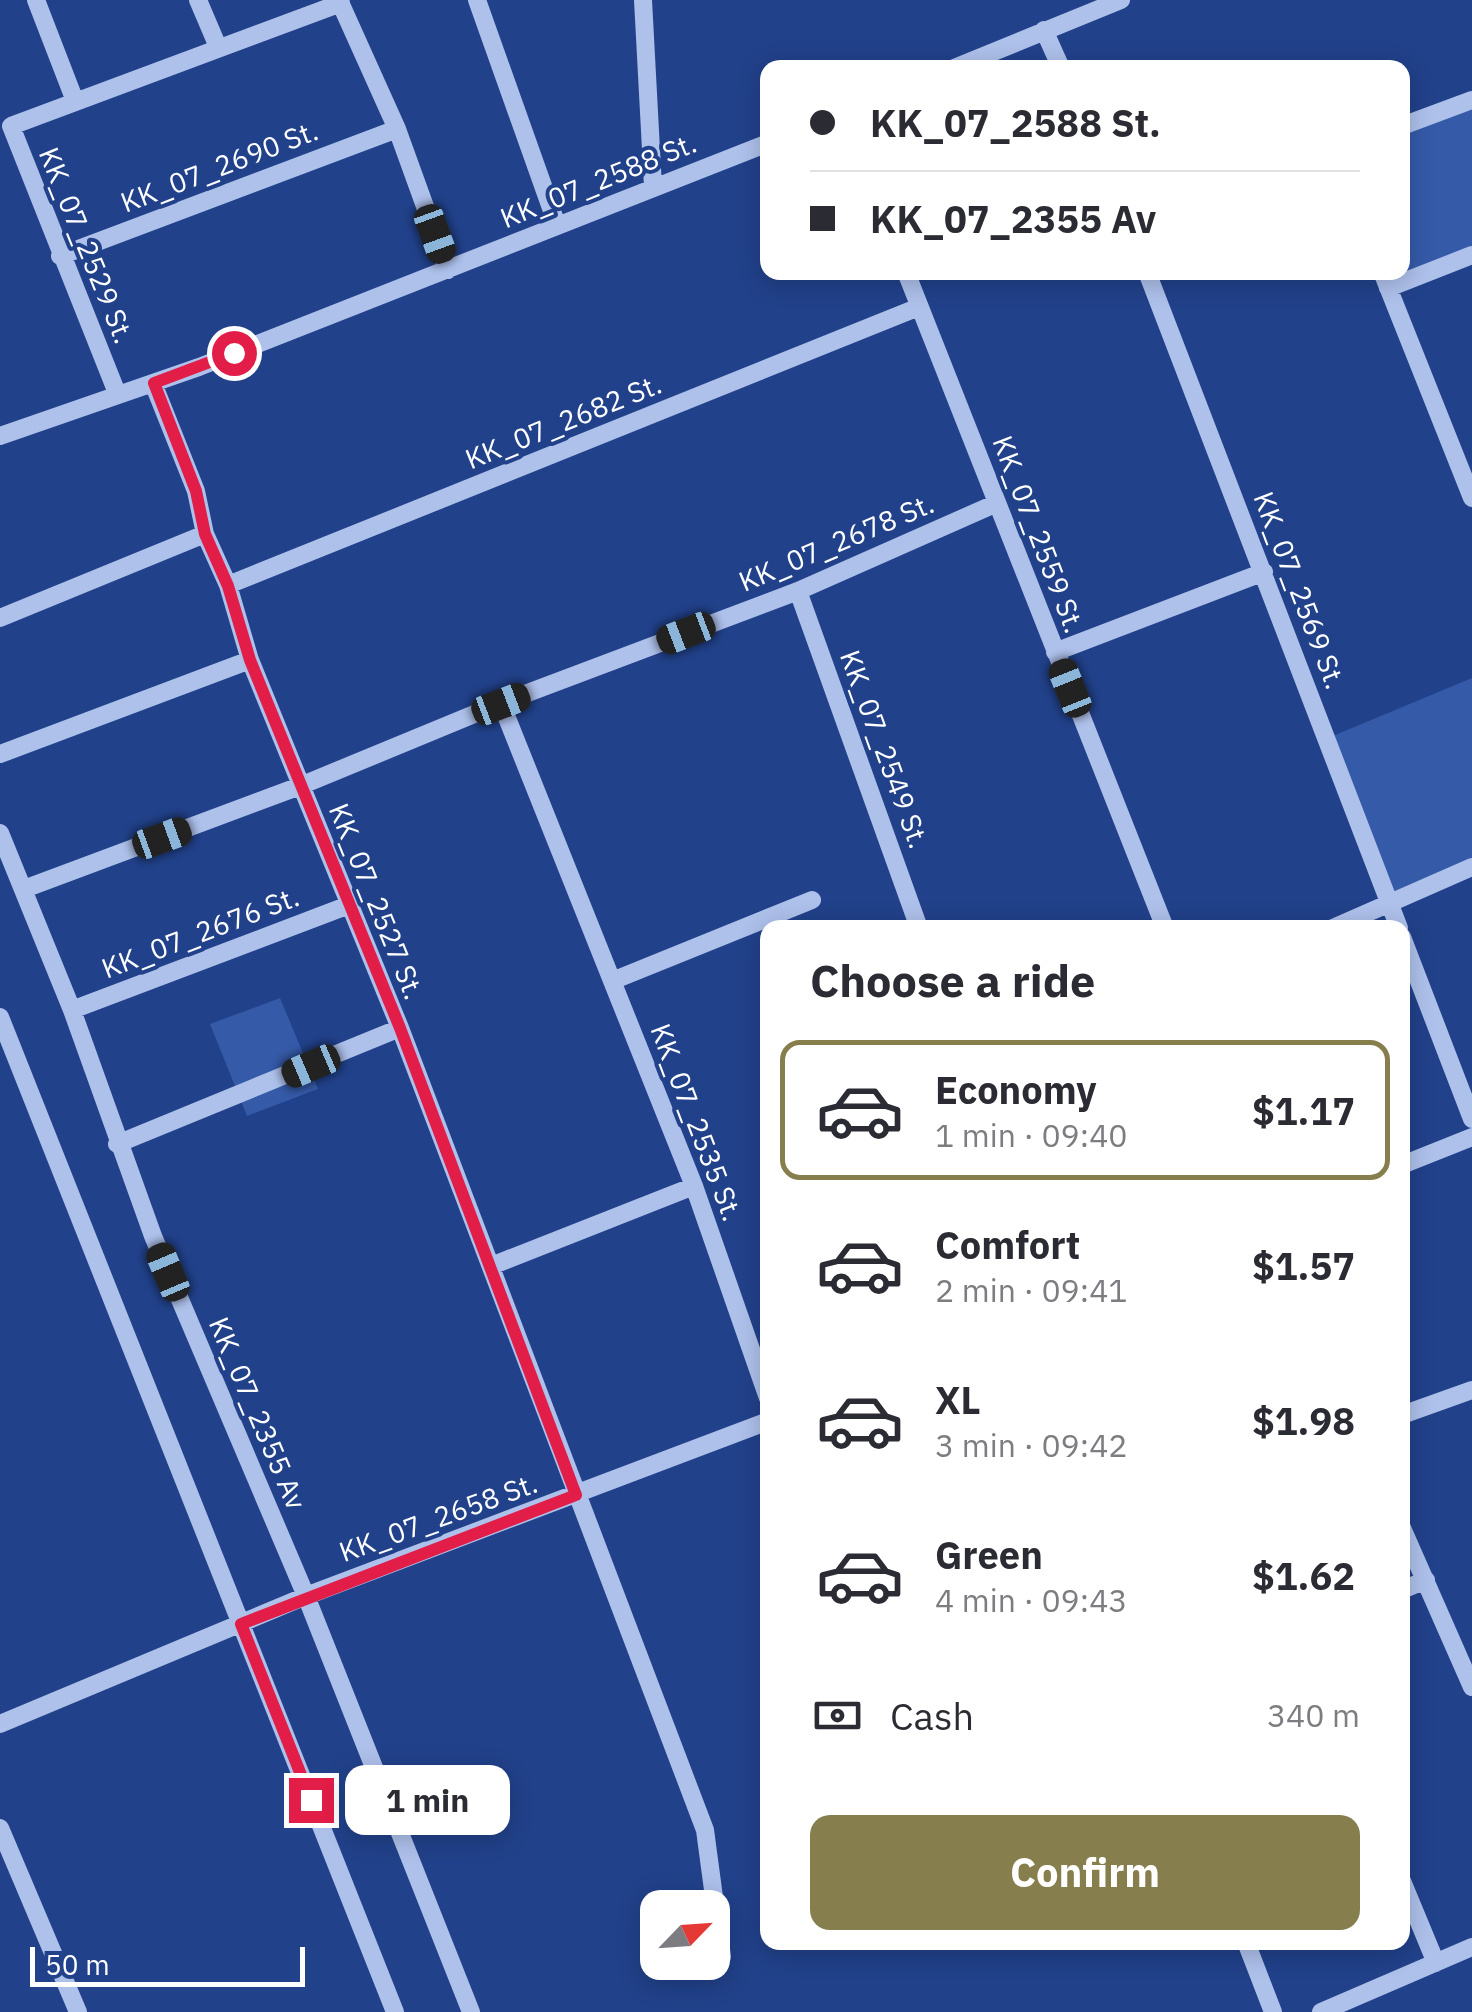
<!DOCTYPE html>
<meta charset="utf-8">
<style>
:root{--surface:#fff;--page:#f7f7f7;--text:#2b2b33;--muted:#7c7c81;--line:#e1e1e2;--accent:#877e4e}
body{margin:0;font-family:"IBM Plex Sans",sans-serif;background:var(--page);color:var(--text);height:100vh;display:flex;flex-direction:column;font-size:38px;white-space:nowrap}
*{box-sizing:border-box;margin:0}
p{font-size:32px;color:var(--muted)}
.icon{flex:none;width:55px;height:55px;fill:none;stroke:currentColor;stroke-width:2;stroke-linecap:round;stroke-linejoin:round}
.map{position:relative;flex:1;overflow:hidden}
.drawer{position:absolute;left:760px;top:920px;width:650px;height:1030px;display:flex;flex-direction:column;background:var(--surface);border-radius:20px;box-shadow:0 5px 25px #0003}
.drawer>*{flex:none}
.top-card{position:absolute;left:760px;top:60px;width:650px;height:220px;border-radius:20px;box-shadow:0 5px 25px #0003;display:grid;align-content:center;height:220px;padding:0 50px;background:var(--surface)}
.needle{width:65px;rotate:65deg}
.buttons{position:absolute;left:640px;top:1890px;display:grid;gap:20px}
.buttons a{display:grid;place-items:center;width:90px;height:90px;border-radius:20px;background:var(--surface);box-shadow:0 5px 25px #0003;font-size:50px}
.scale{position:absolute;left:30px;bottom:25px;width:275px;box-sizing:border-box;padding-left:10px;border:5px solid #fff;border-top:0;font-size:28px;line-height:35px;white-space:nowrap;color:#fff;-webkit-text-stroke:8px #21418a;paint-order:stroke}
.end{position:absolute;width:45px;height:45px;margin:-22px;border:12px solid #e11d48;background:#fff;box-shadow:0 0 0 5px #fff}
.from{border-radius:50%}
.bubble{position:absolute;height:70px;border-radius:20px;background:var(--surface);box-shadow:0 5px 25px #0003;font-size:32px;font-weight:700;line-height:70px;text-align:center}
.car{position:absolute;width:30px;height:60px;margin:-30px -15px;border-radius:12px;box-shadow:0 0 8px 2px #0007;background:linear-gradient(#222 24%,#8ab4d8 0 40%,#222 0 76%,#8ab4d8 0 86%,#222 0)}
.top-card b{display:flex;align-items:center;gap:35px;height:95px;font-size:38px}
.top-card b+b{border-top:2px solid var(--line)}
.top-card i{width:25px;height:25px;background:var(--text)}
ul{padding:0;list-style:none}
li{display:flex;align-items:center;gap:30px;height:140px;margin:0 20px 15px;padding:0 30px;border:5px solid transparent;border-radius:20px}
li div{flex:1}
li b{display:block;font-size:38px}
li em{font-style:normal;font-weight:700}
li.on{border-color:var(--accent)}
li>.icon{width:90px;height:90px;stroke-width:1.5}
h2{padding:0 50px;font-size:45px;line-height:120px}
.pay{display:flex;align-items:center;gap:25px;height:110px;padding:0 50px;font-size:38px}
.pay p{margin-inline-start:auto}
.cta{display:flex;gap:20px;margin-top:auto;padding:20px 50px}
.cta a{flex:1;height:115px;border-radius:20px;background:var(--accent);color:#fff;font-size:40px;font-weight:700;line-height:115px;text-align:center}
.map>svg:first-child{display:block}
.green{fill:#355aa8}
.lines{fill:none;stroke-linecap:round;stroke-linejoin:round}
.minor{stroke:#aec1eb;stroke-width:18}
.route{stroke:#e11d48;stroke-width:12}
.labels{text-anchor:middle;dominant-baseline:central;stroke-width:8;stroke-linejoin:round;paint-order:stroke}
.street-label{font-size:28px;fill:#fff;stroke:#21418a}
</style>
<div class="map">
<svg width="1472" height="2012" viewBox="0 0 1472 2012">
<rect width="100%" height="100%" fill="#21418a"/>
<path class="green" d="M1472 100V255L1388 288 1382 273 1402 272 1403 126Z
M1472 678V867L1389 902 1328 738Z
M280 998 318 1089 247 1116 210 1024Z"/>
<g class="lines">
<path class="minor" d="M36 0 75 101
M198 0 218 47
M339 0 397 129 448 270
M477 0 557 225
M643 0 653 187
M1044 30 1061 68
M954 68 1121 0
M1402 126 1472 100
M60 256 397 129
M906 272 1165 928
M1147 272 1399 928
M1382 272 1472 498
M1388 288 1472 255
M153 383 196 491 205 534 228 585 250 660 400 1028 705 1830 722 1957
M117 393 11 126 341 3
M0 436 199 367 768 143
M228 585 919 307
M798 591 919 928
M0 618 205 534
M1055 652 1264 572
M501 703 694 1186 768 1398
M0 754 250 660
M0 833 72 1010 153 1236 306 1596 471 2012
M24 889 300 786 501 703 798 591 997 503
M1333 928 1472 867
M1402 937 1472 1119
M612 981 812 900
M72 1010 349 905
M0 1017 395 2012
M117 1144 400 1028
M1402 1165 1472 1137
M491 1266 694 1186
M1402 1415 1472 1390
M1402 1528 1472 1687
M1402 1590 1426 1580
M0 1724 306 1596 768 1421
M0 1828 78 2012
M1402 1881 1436 1963
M1246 1942 1273 2012
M1321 2012 1472 1947"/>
</g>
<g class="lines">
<path class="route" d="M234 353 154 383 196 491 205 534 228 586 250 660 400 1028 576 1495 241 1624 311 1800"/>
</g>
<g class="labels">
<g class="street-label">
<text transform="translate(219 166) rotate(-21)">KK_07_2690 St.</text>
<text transform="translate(598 180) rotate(-22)">KK_07_2588 St.</text>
<text transform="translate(87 245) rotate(68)">KK_07_2529 St.</text>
<text transform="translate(563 421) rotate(-22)">KK_07_2682 St.</text>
<text transform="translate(1039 534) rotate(69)">KK_07_2559 St.</text>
<text transform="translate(836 542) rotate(-23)">KK_07_2678 St.</text>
<text transform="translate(1300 590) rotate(69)">KK_07_2569 St.</text>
<text transform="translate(885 749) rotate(70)">KK_07_2549 St.</text>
<text transform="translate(377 901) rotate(68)">KK_07_2527 St.</text>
<text transform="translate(200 932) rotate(-21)">KK_07_2676 St.</text>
<text transform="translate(697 1122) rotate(69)">KK_07_2535 St.</text>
<text transform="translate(258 1413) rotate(67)">KK_07_2355 Av</text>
<text transform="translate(438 1517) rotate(-20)">KK_07_2658 St.</text>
</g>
</g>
</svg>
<div class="buttons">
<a><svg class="needle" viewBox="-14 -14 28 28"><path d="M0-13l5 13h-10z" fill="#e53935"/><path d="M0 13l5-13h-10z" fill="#7c7c81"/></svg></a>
</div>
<div class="scale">50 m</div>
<i class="end from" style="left:234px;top:353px"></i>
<i class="end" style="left:311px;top:1800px"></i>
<div class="bubble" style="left:345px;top:1765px;width:165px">1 min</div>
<i class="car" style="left:435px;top:234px;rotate:160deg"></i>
<i class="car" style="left:686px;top:633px;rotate:249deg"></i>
<i class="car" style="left:1070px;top:688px;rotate:338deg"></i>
<i class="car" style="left:501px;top:704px;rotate:69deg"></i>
<i class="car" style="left:162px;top:838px;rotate:70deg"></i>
<i class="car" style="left:311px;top:1066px;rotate:247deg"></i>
<i class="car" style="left:168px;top:1272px;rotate:337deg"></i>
<div class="top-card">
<b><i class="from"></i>KK_07_2588 St.</b>
<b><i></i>KK_07_2355 Av</b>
</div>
<section class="drawer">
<h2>Choose a ride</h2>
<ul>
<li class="on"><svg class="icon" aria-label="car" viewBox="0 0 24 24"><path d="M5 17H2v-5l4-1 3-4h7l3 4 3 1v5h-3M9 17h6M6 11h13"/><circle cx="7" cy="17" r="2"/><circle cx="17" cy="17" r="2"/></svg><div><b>Economy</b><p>1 min · 09:40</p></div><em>$1.17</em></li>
<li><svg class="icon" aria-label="car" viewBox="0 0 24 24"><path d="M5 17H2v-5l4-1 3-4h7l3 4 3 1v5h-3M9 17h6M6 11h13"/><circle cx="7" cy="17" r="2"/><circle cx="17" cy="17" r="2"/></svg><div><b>Comfort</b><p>2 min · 09:41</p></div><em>$1.57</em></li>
<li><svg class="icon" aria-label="car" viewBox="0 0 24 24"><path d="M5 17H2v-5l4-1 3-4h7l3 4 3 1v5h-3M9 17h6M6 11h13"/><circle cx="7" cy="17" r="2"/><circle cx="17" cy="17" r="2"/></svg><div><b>XL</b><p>3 min · 09:42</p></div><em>$1.98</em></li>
<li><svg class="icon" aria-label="car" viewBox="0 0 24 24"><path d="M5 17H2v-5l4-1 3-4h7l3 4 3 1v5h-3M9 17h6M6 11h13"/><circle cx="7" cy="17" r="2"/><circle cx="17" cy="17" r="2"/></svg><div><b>Green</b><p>4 min · 09:43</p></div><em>$1.62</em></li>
</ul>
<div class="pay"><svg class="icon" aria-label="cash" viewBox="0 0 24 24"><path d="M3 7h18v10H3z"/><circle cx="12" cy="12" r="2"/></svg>Cash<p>340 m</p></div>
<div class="cta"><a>Confirm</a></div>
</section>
</div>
